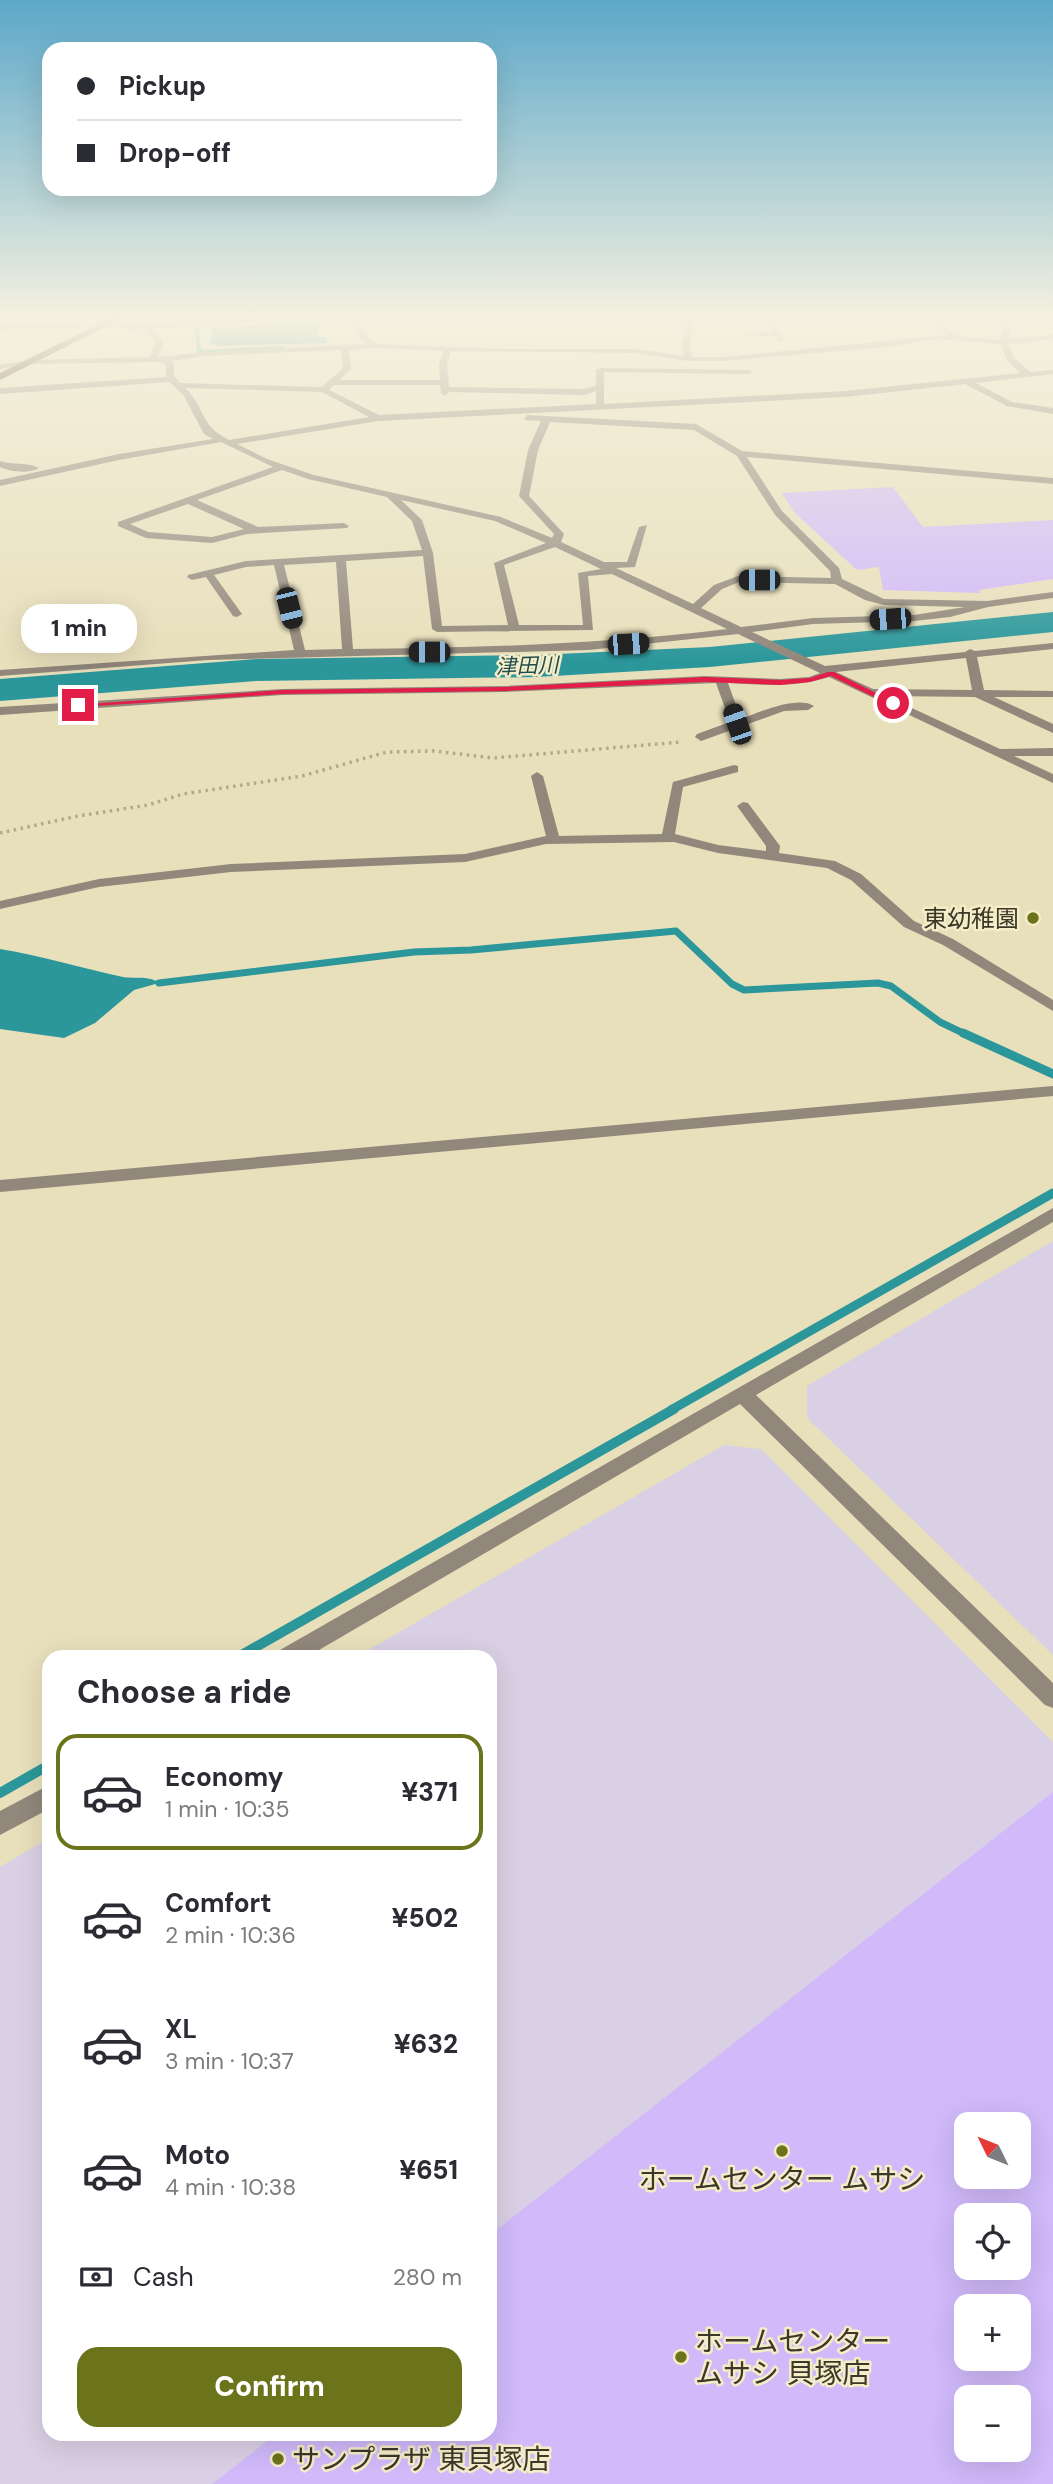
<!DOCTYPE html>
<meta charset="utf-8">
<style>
:root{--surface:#fff;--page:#f7f7f7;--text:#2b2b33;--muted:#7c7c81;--line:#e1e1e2;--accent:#6b731b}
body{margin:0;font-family:"DM Sans","Noto Sans JP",sans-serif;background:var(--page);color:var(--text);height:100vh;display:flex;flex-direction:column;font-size:26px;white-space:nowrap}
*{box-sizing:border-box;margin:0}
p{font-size:23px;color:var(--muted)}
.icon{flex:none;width:38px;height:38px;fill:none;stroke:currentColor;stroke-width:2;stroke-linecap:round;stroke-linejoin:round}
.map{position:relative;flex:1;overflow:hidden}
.drawer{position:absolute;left:42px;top:1650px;width:455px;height:791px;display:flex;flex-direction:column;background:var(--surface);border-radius:21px;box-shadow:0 7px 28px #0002}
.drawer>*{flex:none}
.top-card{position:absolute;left:42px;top:42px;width:455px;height:154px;border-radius:21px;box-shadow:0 7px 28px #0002;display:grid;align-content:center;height:154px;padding:0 35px;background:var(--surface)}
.needle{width:46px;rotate:313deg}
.fabs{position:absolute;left:954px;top:2112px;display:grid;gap:14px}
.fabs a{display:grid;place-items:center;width:77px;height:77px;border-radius:14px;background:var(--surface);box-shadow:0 7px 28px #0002;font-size:35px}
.end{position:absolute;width:32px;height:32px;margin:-16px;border:9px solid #e11d48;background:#fff;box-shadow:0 0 0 4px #fff}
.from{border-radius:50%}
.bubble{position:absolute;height:49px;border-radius:21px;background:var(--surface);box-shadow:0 7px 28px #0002;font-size:23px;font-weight:800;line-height:49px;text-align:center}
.car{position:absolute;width:21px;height:42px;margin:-21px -10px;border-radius:9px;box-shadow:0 0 5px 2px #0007;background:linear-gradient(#222 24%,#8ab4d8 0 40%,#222 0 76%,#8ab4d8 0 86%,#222 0)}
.top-card b{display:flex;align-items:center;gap:24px;height:66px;font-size:26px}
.top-card b+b{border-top:2px solid var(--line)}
.top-card i{width:18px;height:18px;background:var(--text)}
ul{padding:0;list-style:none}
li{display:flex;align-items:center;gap:21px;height:116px;margin:0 14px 10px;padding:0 21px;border:4px solid transparent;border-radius:21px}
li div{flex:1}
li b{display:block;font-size:26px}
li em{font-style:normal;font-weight:800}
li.active{border-color:var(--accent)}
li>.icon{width:63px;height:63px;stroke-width:1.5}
h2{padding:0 35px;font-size:32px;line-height:84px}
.pay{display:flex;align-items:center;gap:18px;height:77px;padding:0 35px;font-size:26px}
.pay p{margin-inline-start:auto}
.primary-button{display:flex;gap:14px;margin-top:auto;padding:14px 35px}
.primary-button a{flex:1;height:80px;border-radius:21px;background:var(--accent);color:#fff;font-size:28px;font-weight:800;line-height:80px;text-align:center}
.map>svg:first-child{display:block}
.commercial{fill:#dad0e5;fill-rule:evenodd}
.water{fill:#2b979b}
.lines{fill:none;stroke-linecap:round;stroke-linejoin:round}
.stream-far3{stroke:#2b979b;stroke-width:4.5}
.stream-far2{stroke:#2b979b;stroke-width:7}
.stream-far1{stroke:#2b979b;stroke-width:9}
.stream{stroke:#2b979b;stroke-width:10}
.river{fill:#2b979b;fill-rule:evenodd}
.building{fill:#d1b9fa;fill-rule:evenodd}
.path{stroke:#b1a98c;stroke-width:3.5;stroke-dasharray:2.5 4.5;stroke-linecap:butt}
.minor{fill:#91877b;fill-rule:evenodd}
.highway{fill:#3c290f;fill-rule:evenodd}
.route{fill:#e11d48}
.poi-dot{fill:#6b731b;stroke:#f5ecc8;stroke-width:2.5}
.labels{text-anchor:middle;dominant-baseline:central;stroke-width:5;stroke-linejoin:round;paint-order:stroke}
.far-water-label{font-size:21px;font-style:italic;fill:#1f4d4e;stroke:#f5ecc8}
.poi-label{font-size:24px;fill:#3b3729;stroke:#f5ecc8;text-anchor:end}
.near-poi-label{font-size:28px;fill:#3b3729;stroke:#f5ecc8;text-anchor:start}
</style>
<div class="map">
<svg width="1053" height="2484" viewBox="0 0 1053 2484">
<rect width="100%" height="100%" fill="#e8dfbb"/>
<path class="commercial" d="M1053 1241V1655L807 1418V1386Z
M724 1445 761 1449 1053 1742V2484H0V1867L49 1838V2434H490V1657H356ZM966 2124H1018V2177H966ZM966 2216H1018V2268H966ZM966 2306H1018V2359H966ZM966 2398H1018V2450H966Z"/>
<path class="water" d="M313 322 317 323V336L327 338V343L220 346 210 344 212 328Z
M0 949C42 956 81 968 123 977 135 979 149 975 159 983L134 990 95 1023 64 1038 0 1029Z"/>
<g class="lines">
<path class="stream-far3" d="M154 326 197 325 199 351 203 352 283 348
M131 328 141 327"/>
<path class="stream-far2" d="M159 983 414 952 471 950 676 931 732 984 744 990 878 983 891 986 940 1022 967 1035"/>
<path class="stream-far1" d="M963 1033 1053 1074
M671 1410 1053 1193"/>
<path class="stream" d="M238 1657 674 1409
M0 1793 49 1765"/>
<path class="river" d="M1053 612V632L710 667 536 677 256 681 0 701V679L256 659 536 655 710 647Z"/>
</g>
<path class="building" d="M893 487 923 527 1053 520V579L979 590 980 593 883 590 879 567 857 570 794 512 782 493Z
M1053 1792V2484H212L276 2434H490V2235ZM966 2124H1018V2177H966ZM966 2216H1018V2268H966ZM966 2306H1018V2359H966ZM966 2398H1018V2450H966Z"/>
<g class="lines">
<path class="path" d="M0 833 78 816 148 805 183 794 302 776 387 752 434 751 493 758 681 742"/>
<path class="minor" d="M265 315H276L261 322 150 326 164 342 158 357 206 352 366 344 357 336 352 315H360L365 335 376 344 502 349H636L684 356 682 345 687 315H695L690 345 692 357H725L947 335 932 321 874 322 877 318 934 317 956 336 1001 340 1003 328 996 315H1004L1011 328 1009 339 1053 335V339L1009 344 1014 358 1030 372 1053 370V374L976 383 1012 402 1053 408V414L1007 406 965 384 845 397 378 421 237 444 267 459 314 475 501 517 552 538 554 534 519 496 528 450 541 421 524 420 527 415 696 424 742 451 1053 478V484L747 457 782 511 839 568 842 579 884 599 987 601 1053 592V598L988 607 950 617 914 621 813 624 752 632 825 666 965 652 970 649 975 651 1053 643V649L977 657 984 690 1053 691V697H994L1053 724V733L975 697 886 696 1000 749 1053 748V756H1014L1053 774V783L829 677C796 688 762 685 728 683L741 719C759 712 798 695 814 706L808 710 784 711 701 741 695 737 697 734 730 722 716 683 504 692 282 695 0 715V707L282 689 504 686 705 676 780 679 809 677 820 673 738 634 589 650 208 660 0 676V670L294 650 274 565 246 567 214 575 242 614 237 617 233 616 206 577 192 580 187 577 188 575 246 561 422 550 412 521 387 497 308 479 282 470 197 500 258 527 344 523 349 526 347 528 247 534 212 543 146 538 118 526V522L273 467 221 442 119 460 0 486V480L119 454 213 439 204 434 184 396 170 382 0 394V388L166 377V365L160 362 29 364 0 369V365L29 360 150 357 156 342 142 327 100 328 103 324ZM937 339 1001 344 1007 360 1020 373 845 391 604 404V372L749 374 753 372 749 370 600 368 596 370V386L583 389 449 387 447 364 451 351 636 353 688 361H725L886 347ZM374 348 444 351 439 364 440 380H339L351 369 349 350ZM341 350 343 368 322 387 180 383 174 376V364L171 361 206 356ZM334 385H440L441 393 445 396 449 392 584 395 596 391V404L379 415 329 390ZM185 388 322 392 369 417 229 440C197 423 207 409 185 388ZM550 422 694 430 737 456 775 515 830 571 831 578 738 576 714 585 693 604 616 568 635 567 647 525 639 527 627 562H604L561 542 564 534 529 496 538 450ZM401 500 495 521 546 543 494 563 508 625 442 626 433 553 422 520ZM188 504 244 529 212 537 148 532 130 524ZM555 547 601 569 578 573 583 625H519L504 565ZM423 556 432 629 437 632 593 630 588 576 612 574 727 629C602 644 479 648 353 649L346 561ZM336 562 342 649 305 650 284 565ZM739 582 835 584 865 600 884 605 965 607 914 615 813 618 741 627 701 608 722 589ZM966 658 972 690 873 689 836 672Z
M763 315H770L784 341H778L775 336 742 337 745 333 773 332Z
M81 324 84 328 0 330V326Z
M0 461C12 465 29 462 39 468 29 474 10 472 0 467Z
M734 765 738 766V772L683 787 675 834 718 845 766 851V846L737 806 743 802 748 803 780 846 779 853 835 861 861 874 914 921 953 939 1053 1000V1011L943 945 904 927 851 880 827 868 718 853 674 842 546 844 465 862 231 872 99 887 0 909V901L99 879 231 864 465 854 546 836 531 776 537 772 543 776 559 836 662 834 673 782Z
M1053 1086V1096L0 1192V1180Z
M1053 1208V1222L756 1395 1053 1683V1708L1045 1705 740 1404 307 1657H277L280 1650Z
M49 1785V1809L0 1835V1811Z"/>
<path class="highway" d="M117 315H129L0 380V373Z"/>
</g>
<linearGradient id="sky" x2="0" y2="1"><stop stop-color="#5ca8c9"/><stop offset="0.48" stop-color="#f5f1e0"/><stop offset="1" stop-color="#f5f1e0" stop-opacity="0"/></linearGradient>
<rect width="1053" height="663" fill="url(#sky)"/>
<path class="route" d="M828 672H834L896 703 890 705 831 676 810 682 780 685 705 682 504 691 282 694 78 707 74 705 282 690 504 687 705 677 780 680 810 678Z"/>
<g class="poi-dot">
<circle cx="1033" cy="918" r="7"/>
<circle cx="782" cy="2151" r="7"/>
<circle cx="681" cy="2357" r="7"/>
<circle cx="278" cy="2459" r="7"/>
</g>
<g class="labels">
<g class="far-water-label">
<text transform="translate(527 666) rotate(-2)">津田川</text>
</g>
<g class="poi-label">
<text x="1019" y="918">東幼稚園</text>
</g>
<g class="near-poi-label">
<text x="782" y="2179" text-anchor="middle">ホームセンター ムサシ</text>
<text x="695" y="2341">ホームセンター<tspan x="695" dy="32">ムサシ 貝塚店</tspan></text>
<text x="292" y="2459">サンプラザ 東貝塚店</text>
</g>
</g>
</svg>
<div class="fabs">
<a><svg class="needle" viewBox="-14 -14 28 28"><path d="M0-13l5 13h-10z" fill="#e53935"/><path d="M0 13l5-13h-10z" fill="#7c7c81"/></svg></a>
<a><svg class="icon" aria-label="locate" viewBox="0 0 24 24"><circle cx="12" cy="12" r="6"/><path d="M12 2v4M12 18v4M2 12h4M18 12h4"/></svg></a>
<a>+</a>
<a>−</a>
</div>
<i class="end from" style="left:893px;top:703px"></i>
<i class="end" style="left:78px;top:705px"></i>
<div class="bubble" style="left:21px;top:604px;width:116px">1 min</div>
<i class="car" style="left:759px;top:580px;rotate:270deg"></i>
<i class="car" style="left:289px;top:608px;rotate:166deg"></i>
<i class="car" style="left:890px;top:619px;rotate:266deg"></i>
<i class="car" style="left:628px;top:644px;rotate:86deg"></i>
<i class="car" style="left:429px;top:652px;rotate:270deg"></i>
<i class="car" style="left:737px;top:724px;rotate:341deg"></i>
<div class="top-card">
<b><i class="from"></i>Pickup</b>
<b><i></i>Drop-off</b>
</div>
<section class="drawer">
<h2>Choose a ride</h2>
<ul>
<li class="active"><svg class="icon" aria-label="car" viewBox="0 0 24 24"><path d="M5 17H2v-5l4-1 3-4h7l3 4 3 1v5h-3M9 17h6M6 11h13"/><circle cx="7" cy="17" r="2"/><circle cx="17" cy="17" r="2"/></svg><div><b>Economy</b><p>1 min · 10:35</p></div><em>¥371</em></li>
<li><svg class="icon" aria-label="car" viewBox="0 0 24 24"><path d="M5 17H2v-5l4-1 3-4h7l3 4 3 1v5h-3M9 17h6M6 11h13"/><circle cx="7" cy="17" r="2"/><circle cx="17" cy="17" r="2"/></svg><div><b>Comfort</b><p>2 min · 10:36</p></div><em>¥502</em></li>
<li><svg class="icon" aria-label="car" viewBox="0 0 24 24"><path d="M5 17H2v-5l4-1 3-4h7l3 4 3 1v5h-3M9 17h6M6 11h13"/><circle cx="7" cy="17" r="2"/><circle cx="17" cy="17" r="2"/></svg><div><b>XL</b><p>3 min · 10:37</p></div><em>¥632</em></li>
<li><svg class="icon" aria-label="car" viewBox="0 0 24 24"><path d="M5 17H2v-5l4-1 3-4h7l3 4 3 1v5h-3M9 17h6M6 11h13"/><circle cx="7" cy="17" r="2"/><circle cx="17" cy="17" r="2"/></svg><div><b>Moto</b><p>4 min · 10:38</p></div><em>¥651</em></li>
</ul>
<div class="pay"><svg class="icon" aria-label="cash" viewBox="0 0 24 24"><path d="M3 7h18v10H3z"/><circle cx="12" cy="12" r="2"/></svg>Cash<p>280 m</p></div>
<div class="primary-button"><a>Confirm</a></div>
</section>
</div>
